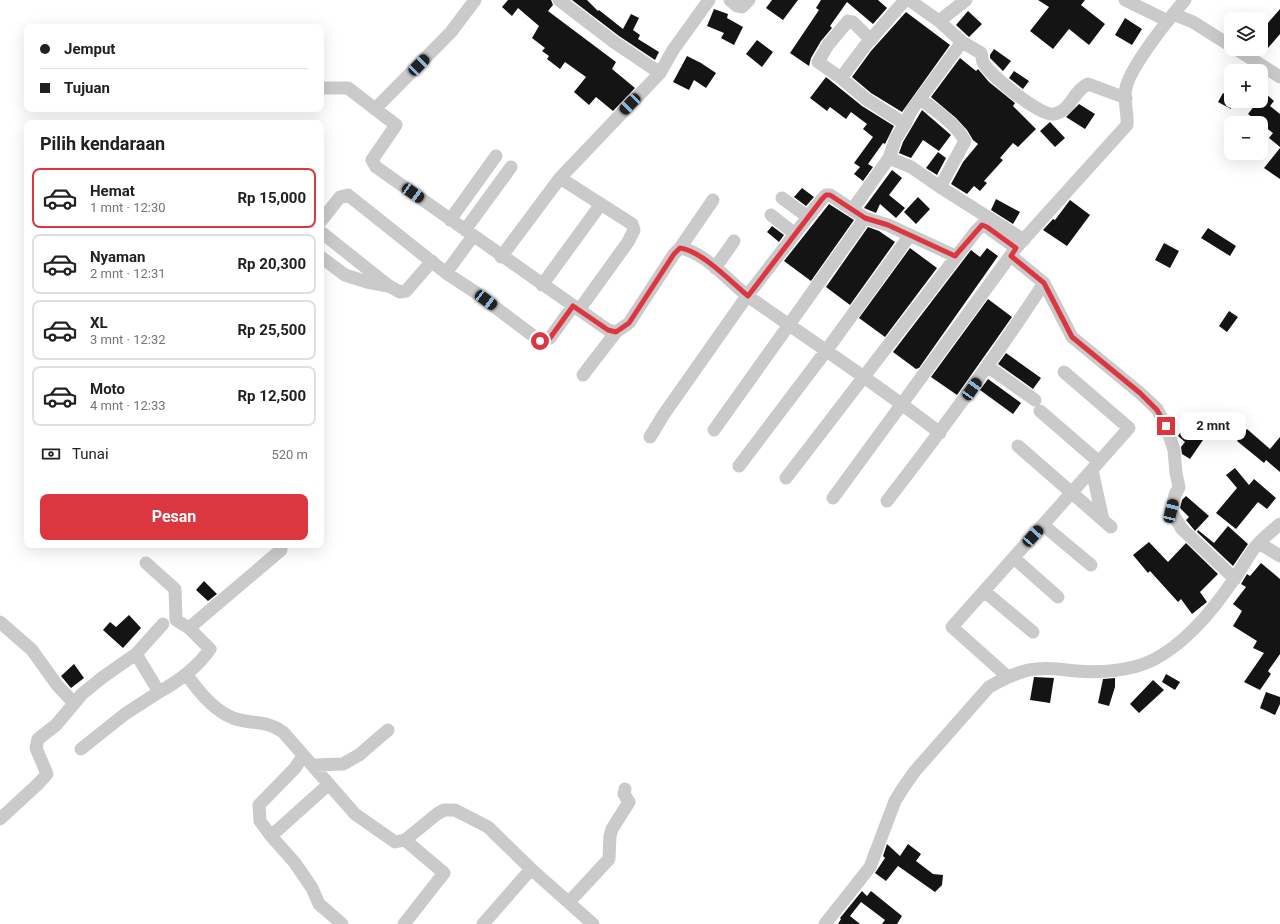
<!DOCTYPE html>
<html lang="id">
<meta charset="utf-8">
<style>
:root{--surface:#fff;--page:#f6f6f6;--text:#202124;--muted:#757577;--line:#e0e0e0;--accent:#dc3640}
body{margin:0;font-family:Roboto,sans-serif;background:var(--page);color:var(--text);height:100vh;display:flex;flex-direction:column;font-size:15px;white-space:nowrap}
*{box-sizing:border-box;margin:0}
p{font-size:13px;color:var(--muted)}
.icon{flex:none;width:22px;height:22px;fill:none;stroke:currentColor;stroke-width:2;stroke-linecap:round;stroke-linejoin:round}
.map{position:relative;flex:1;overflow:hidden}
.panel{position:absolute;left:24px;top:120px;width:300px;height:428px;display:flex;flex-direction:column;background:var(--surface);border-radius:8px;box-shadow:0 4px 16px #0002}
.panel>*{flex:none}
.hud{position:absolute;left:24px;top:24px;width:300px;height:88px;border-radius:8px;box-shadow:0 4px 16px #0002;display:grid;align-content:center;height:88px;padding:0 16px;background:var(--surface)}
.controls{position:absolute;left:1224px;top:12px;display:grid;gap:8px}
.controls a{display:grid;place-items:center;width:44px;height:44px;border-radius:8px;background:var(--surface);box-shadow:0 4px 16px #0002;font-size:20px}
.end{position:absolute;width:18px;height:18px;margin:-9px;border:5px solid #dc3640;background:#fff;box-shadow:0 0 0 2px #fff}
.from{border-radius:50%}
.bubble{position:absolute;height:28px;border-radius:8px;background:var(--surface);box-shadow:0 4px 16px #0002;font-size:13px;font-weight:700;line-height:28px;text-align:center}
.car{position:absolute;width:12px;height:24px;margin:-12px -6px;border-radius:5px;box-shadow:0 0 3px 1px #0007;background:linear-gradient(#222 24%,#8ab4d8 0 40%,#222 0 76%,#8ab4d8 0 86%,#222 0)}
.hud b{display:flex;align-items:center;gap:14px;height:38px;font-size:15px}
.hud b+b{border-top:1px solid var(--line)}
.hud i{width:10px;height:10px;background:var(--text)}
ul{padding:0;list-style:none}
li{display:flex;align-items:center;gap:12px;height:60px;margin:0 8px 6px;padding:0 8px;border:2px solid var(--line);border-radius:8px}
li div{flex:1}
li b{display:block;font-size:15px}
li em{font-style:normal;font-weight:700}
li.selected{border-color:var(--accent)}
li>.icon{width:36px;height:36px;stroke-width:1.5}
h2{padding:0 16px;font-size:18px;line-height:48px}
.pay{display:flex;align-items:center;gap:10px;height:44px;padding:0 16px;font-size:15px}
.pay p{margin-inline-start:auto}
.action{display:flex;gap:8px;margin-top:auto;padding:8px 16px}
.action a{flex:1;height:46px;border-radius:8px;background:var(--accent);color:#fff;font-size:16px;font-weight:700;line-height:46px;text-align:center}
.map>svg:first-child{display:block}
.building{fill:#141414}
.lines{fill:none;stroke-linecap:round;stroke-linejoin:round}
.minor{stroke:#cacaca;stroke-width:13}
.route{stroke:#dc3640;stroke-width:5}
</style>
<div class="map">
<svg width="1280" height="924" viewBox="0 0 1280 924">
<rect width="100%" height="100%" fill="#fff"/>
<path class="building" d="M508 0H551L553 5 548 11 616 62 612 69 635 88 613 111 596 97 589 105 574 92 586 77 565 62 560 69 547 59 549 56 542 51 545 48 532 38 539 26 518 8 512 16 502 7Z
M572 0H587L598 11 599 10 623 29 631 14 639 18 633 30 640 35 638 39 659 52 655 60 619 36Z
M772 0H798L783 20 766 8Z
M821 0H878L887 8 873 24 847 2 830 26 832 28 821 41 811 58 809 66 790 53 819 10 816 8Z
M1038 0H1085L1081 5 1105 24 1089 45 1069 29 1053 49 1030 31 1049 7Z
M714 9 728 14 727 18 743 27 734 45 721 38 724 33 707 26Z
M1280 9V34L1268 48 1261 43V31Z
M968 11 982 24 969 37 956 25Z
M906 12 950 45 902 112 871 93 852 77 871 51Z
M1125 18 1142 29 1132 45 1115 35Z
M757 40 773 52 762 67 746 54Z
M994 49 1011 61 1003 71 990 58V55Z
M687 56 701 63 716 73 706 88 694 80 689 90 673 82Z
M960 58 976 71 978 69 989 82 1015 103 1013 106 1036 129 1018 147 1013 143 1000 158 1003 160 984 181 987 183 980 191 974 186 967 194 951 184 963 162 978 144 973 140 967 130 956 118 931 97Z
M1014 71 1029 81 1023 89 1009 78Z
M826 77 862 106 894 126 885 144 883 143 868 164 873 167 863 181 854 174 860 167 854 163 873 137 863 129 867 124 851 112 846 119 830 107 827 111 810 98Z
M1223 93 1231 97V109L1218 102Z
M1265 93 1274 101 1270 106 1280 114V147L1269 138 1273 133 1248 114 1258 101H1261V98Z
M1079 104 1095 114 1085 129 1066 117Z
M922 110 951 135 939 151 923 140 911 158 899 153 903 142Z
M1050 122 1065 138 1055 147 1040 131Z
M1280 148V179L1264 168Z
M938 152 946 158 937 175 926 168Z
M892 170 902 178 889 195 905 208 896 218 880 204 876 213 864 208Z
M802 188 814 197 806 206 794 197Z
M918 197 930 209 916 224 904 212Z
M996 199 1020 212 1013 224 991 210Z
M1070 200 1090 215 1067 246 1043 230 1053 219 1055 220Z
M829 204 854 220 811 281 784 261Z
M772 226 784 235 779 242 767 232Z
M868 227 879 231 895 242 850 305 826 287Z
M1208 228 1236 246 1230 256 1201 238Z
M1164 243 1179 251 1170 268 1155 260Z
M910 248 937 268 885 337 859 318Z
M987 248 998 256 919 368 916 369 893 352 971 250 980 257Z
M988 299 1012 317 957 395 931 377Z
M1229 311 1238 317 1227 332 1219 326Z
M1006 353 1041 378 1033 389 998 364Z
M988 379 1021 403 1013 414 980 390Z
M1184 427 1203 440 1190 459 1182 454 1181 447 1185 442 1178 436Z
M1247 429 1270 449 1280 437V472L1266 460 1264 463 1237 441Z
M1235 468 1249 485 1254 479 1276 498 1267 509 1258 502 1236 529 1216 513 1237 488 1226 475Z
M1186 496 1209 516 1195 531 1186 520 1189 517 1180 508 1182 500Z
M1228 526 1248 544 1233 566 1197 532 1198 530 1214 543Z
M1149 542 1168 562 1186 543 1218 574 1200 592 1207 602 1192 614 1181 599 1178 602 1150 571 1148 573 1133 555Z
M1261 563 1280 579V654L1268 671 1271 674 1260 690 1244 682 1264 653 1253 648 1257 641 1233 626 1242 611 1233 604 1246 587 1241 584 1247 574 1250 576Z
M204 581 217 594 208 601 196 590Z
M129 615 141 628 123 648 103 630 110 622 116 627Z
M74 664 84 678 71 688 61 676Z
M1166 674 1180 682 1175 690 1162 682Z
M1034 677 1054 678 1050 703 1030 700Z
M1115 678V687L1109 706 1098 703 1103 679Z
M1153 680 1164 690 1139 713 1130 704Z
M1266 692 1280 697V704L1275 715 1260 708Z
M887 844 900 856 908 844 921 854 916 861 933 874 943 875 942 885 935 892 898 866 886 881 875 873 885 858 883 856Z
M862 891 867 896 871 891 902 916 897 924H882L885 920 861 902 850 916 860 924H838L841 919 840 918Z"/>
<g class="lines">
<path class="minor" d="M559 0 614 42 660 73
M730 0 737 6 742 7 749 0
M1125 0 1168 21
M1173 14 1193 22 1231 46
M939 21 966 0
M871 40 853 22 848 21 828 45 818 62 841 78 866 99 905 124 911 111 962 42 939 21 909 0
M962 42 981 53C982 56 982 60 983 62 989 75 1041 117 1054 114 1070 112 1074 90 1088 84L1126 98
M1236 49 1280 77
M841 78 865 46 905 0
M321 88H348L396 125 372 160 376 167 608 330 616 332 629 323 674 254 680 248C705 252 729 282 749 297 813 342 878 385 940 433
M920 99C935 110 956 124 965 141L940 187 1024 240
M375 109 451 32 475 0
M889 158 911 167 940 187
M560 178 632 224 634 230 628 242 579 310
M782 198 808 217
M852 210 889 158 896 138 905 124
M771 215 795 234
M450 220 496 156
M321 221 340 197 348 195 446 273
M465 230 511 167
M321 232 389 286 400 292 406 291 432 261
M473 236 446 273 475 292 540 341 550 338 573 306
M680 248 713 200
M321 257 345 275 367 282 388 286
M501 257 560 178 660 73 673 50 709 0
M715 268 734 241
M1044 283 1072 337 1140 393 1157 409 1166 426 1174 450 1176 473 1179 487 1175 495 1171 511 1182 529 1235 579
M542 285 601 204
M987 366 1035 400
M583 375 616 332
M1040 411 1099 462
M714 430 865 218 888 225 955 256
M650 437 664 414 747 296 822 199 826 195H830L865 218
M1018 446 1111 527
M739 466 826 351 910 235
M1092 470 1103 520
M786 478 976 231 982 225 987 227 1016 248
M833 498 1016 248 1127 125C1128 113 1123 99 1126 88 1130 67 1170 17 1185 0
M887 501C942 430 995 358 1044 283L1011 256
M1043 525 1091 565
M1259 543 1280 556
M1014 558 1058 597
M984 591 1033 632
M0 622 32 650 57 685 74 703
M189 628 281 550
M136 654 163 624
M187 675C198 691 215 711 233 718 253 725 264 719 283 732L355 814 395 842 405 840 437 814 444 810H455L488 827 531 869 593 924
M1008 677 952 627 1129 428 1064 372
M81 749 125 714 159 692
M313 765 343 764 359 755 388 730
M329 784 271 836 295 863 312 888 319 904 342 924
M0 819 38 784 47 774 36 748 38 739 56 725 82 694 103 677 136 654 159 692C179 681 197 668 210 649L189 628 176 620 175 589 146 563
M271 836 260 821 259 805 295 768 303 756
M569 902 609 859 610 836 612 829 629 802 624 794 625 789
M404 924 444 873 405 840
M483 924 531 869
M825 924 870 867 895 801 903 788 915 771 989 687C1003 679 1020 670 1037 669 1050 667 1063 670 1076 671 1100 673 1131 671 1153 660 1186 643 1214 609 1234 579 1242 569 1247 557 1256 546 1263 538 1272 531 1280 524"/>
</g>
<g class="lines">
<path class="route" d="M540 341H546L550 338 573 306 608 330 616 332 629 323 674 254 680 248C702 251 730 281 748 296L822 199 826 195H830L865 218 888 225 955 256 982 225 987 227 1016 248 1011 256 1044 283 1072 337 1140 393 1157 410 1166 426"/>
</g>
</svg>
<div class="controls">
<a><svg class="icon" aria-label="layers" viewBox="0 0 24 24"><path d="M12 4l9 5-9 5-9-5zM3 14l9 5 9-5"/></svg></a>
<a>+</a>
<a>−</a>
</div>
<i class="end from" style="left:540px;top:341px"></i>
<i class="end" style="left:1166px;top:426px"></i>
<div class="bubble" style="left:1180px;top:412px;width:66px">2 mnt</div>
<i class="car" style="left:419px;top:65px;rotate:44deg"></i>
<i class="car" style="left:630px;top:104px;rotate:224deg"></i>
<i class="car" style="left:413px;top:193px;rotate:125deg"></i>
<i class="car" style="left:486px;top:300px;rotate:127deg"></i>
<i class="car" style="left:972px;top:389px;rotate:35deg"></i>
<i class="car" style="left:1171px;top:511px;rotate:14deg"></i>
<i class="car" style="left:1033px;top:536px;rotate:42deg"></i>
<div class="hud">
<b><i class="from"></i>Jemput</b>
<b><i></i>Tujuan</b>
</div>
<section class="panel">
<h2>Pilih kendaraan</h2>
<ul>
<li class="selected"><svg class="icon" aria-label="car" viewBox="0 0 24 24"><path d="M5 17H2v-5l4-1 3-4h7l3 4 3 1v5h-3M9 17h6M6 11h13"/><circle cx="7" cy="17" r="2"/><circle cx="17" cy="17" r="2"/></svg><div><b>Hemat</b><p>1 mnt · 12:30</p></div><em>Rp 15,000</em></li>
<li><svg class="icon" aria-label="car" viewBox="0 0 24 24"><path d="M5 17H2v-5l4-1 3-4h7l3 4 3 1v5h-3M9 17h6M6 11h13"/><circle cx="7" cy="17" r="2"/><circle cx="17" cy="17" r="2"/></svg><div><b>Nyaman</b><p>2 mnt · 12:31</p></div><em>Rp 20,300</em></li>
<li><svg class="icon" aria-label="car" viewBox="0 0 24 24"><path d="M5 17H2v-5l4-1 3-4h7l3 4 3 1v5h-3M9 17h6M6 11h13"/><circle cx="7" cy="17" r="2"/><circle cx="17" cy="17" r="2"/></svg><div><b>XL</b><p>3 mnt · 12:32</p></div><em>Rp 25,500</em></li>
<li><svg class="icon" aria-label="car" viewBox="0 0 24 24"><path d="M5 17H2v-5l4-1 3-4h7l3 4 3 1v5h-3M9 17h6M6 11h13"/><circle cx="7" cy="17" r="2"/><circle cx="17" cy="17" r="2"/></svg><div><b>Moto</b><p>4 mnt · 12:33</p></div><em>Rp 12,500</em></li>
</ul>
<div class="pay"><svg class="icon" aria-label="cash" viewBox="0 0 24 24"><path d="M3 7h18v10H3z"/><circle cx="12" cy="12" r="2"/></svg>Tunai<p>520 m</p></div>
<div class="action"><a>Pesan</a></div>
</section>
</div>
